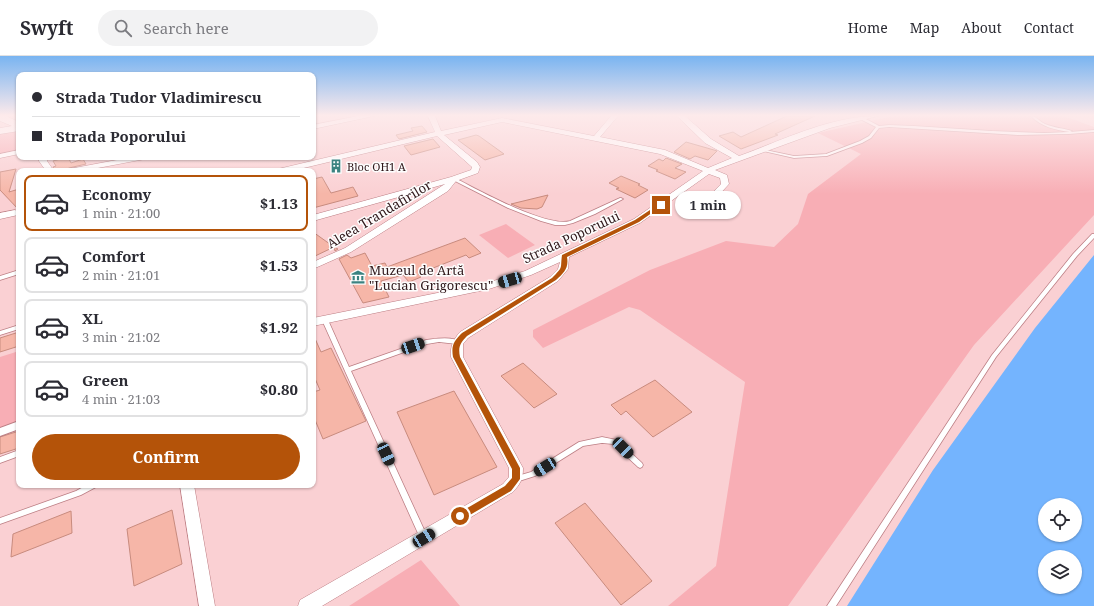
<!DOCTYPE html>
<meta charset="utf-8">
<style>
:root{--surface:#fff;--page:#f2f2f3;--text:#2b2b33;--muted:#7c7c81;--line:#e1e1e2;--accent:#b45309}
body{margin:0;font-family:"Noto Serif",serif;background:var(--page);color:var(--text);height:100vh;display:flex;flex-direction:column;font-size:15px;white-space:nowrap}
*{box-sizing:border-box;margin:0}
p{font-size:13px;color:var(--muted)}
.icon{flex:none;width:22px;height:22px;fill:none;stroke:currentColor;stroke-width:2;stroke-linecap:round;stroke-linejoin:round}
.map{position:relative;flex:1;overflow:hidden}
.side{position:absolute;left:16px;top:112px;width:300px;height:320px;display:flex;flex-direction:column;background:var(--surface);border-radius:8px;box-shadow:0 1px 3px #0004}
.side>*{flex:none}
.banner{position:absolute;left:16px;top:16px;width:300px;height:88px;border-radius:8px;box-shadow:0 1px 3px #0004;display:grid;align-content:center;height:88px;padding:0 16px;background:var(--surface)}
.buttons{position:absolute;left:1038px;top:442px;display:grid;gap:8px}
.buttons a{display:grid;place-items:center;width:44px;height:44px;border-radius:50%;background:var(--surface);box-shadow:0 1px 3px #0004;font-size:20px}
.end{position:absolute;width:18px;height:18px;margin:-9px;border:5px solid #b45309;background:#fff;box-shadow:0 0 0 2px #fff}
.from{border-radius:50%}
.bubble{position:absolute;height:28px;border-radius:14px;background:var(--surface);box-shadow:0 1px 3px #0004;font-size:13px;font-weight:700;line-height:28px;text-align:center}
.car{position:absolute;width:12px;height:24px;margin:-12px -6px;border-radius:5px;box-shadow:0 0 3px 1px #0007;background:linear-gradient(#222 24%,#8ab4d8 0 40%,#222 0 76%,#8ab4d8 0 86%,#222 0)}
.banner b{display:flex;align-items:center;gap:14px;height:38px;font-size:15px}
.banner b+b{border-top:1px solid var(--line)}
.banner i{width:10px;height:10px;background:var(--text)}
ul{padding:7px 0 0;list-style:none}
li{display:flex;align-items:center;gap:12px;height:56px;margin:0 8px 6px;padding:0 8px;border:2px solid var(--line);border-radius:8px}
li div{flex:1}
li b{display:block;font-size:15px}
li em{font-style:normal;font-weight:700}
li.on{border-color:var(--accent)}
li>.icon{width:36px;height:36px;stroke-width:1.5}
.action{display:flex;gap:8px;margin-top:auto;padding:8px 16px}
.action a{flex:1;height:46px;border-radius:24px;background:var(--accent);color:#fff;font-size:16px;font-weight:700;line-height:46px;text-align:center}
header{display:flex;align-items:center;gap:24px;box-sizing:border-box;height:56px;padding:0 20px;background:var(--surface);border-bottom:1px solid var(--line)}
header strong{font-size:19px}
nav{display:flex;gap:22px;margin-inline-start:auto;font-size:14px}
.search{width:280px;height:36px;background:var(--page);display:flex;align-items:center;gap:10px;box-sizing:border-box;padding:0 14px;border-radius:22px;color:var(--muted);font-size:15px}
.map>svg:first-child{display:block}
.green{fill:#f8aeb5}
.water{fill:#74b4fe;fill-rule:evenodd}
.building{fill:#f6b6a8;stroke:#c88b7e}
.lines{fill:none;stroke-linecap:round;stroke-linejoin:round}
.service-casing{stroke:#bc7e84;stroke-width:1.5}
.pedestrian-casing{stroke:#bc7e84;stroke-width:2}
.minor-casing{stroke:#bc7e84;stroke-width:1}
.secondary-casing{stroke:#bc7e84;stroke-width:1}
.service{fill:#fff;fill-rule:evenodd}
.pedestrian{fill:#fff;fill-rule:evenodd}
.minor{fill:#fff;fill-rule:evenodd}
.secondary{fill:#fff;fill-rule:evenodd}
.route{fill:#b45309}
.labels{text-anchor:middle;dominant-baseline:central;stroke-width:3;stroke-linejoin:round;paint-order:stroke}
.far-poi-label{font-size:11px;fill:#2f171a;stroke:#fdfdfd;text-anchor:start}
.street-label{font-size:13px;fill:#2f171a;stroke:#fdfdfd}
.poi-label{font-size:13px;fill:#2f171a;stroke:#fdfdfd;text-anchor:start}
</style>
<header>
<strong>Swyft</strong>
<div class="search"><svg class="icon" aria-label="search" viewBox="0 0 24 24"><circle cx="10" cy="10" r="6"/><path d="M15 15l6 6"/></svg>Search here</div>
<nav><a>Home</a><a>Map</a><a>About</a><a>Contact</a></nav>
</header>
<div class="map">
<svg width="1094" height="550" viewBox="0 0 1094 550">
<rect width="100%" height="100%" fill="#fad0d3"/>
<path class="green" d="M893 60H1064L1094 71V159L974 289 788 550H668L716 510 745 326 640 254 629 251 543 292 533 281V274L650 214 726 185 774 191 798 168 808 138 861 98 818 77Z
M19 72V96L0 100V75Z
M506 168 535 189 508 202 479 179Z
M19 295V367L0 374V301Z
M421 504 460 550H349Z"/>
<path class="water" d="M1094 199V550H847L933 414 1035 272ZM1045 449H1075V479H1045ZM1045 501H1075V531H1045Z"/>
<path class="building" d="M787 60H815L775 78 778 79 741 93 719 80 733 76 741 81Z
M422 70 427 76 399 83 396 79 413 75 411 72Z
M476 79 479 80 504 98 485 104 458 84Z
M433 83 440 91 411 99 404 90Z
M686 86 714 94 717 95 708 104 695 100 690 103 674 96Z
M68 101 71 107 83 103 86 108 69 112 64 115H55L53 111 56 110 53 105Z
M666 102 682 108 675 112 686 116 675 123 656 115 658 114 648 110 659 103 663 105Z
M16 113 9 136 19 133V154L0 134V116Z
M621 120 640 128 638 129 648 134 635 142 616 133 619 132 609 127Z
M322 121 331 137 353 131 358 140 313 152V123Z
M548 139 542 151 537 153 521 152 511 148Z
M313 176 334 191 338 193 335 195 334 191 313 201Z
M465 182 481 197 469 202 466 199 418 218 421 221 409 226 403 219 381 225 389 241 363 247 339 203 347 199 351 202 365 197 372 210 385 207 387 211Z
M19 276V290L0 296V282Z
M313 278 321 296 331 292 366 365 323 383 313 359V336L320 334 313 318Z
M523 307 557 338 534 352 501 320Z
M655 324 692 356 653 381 626 355 621 359 611 349Z
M454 335 497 411 434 439 397 356Z
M19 375V392L0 398V381Z
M585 447 652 525 621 549 555 467Z
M172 454 182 508 134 530 127 473Z
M71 455 72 477 11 501 13 478Z"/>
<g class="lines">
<g class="service-casing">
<path id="service" d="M1031 60C1036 60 1040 66 1045 68 1054 72 1064 72 1072 75L1070 76C1056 74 1041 71 1031 60Z
M862 62H864L879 70 889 69 914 70 992 75 1044 77 1069 76 1094 74V76L1069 78 1018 79 889 71 879 72 871 82 862 87 827 100 794 102 759 94 761 93 794 100 826 98 860 85 869 80 876 71 862 64Z
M453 122H455C478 134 547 172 570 165L620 142H621L623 143 595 158 573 167 565 169H555L541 165 508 152 453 124Z
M1092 178H1094V182L1077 200 996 301 836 550H827L992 299 1073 198Z
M19 214V218L0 224V220Z
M325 262 328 264 349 311 426 284C435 283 452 280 460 286L457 288 439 286 427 288 351 315 427 480 428 482 427 484 424 486 421 484 322 264Z
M19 269V273L0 279V275Z
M602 381 617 384 642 407 643 409 642 411 640 412 638 411 613 388 602 387 583 390 535 420 516 426 514 425 513 423 514 421 531 416 579 386Z
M19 394V400L0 407V401Z
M87 429H97L96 431 81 439 0 468V462L76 435Z"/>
</g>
<g class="pedestrian-casing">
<path id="pedestrian" d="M19 365V373L0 380V372Z"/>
</g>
<g class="minor-casing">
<path id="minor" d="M358 60H374L313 73V69Z
M428 60H435L441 75 502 62 594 80 611 60H618L600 81 665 94 708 112 732 102 705 87 677 60H685L711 83 739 100C783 84 830 60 878 60L830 72 715 114 727 119 729 128 705 154H699L698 152 721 128 720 122 709 118 640 167 569 201 568 213 558 225 468 282 463 288V301L523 412C523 424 520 428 513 436L322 550H298L300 544 503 428 509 421V412L451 301C450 291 453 284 460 276L550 221 558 213 560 206 531 219 489 233 313 270V262L487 227 525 215 634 163 703 115 660 98 502 66 444 79 477 106 480 111 478 117 456 125 448 135 351 196 313 213V206L345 192 445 128 313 165V159L451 121 471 114 472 111 437 80 291 115H277L278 113 435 76Z
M19 94V98L0 102V98Z
M39 101H47V105L54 115H46L39 105Z
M133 101H149L145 103 82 115H65L69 113Z
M15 154 19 156 18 159 0 163V157Z
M180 429H194L215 550H199Z"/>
</g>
<g class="secondary-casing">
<path id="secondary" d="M0 60H6L19 66V75L0 78V72L12 70 0 65Z"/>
</g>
<use href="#service" class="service"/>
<use href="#pedestrian" class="pedestrian"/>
<use href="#minor" class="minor"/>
<use href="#secondary" class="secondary"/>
</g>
<linearGradient id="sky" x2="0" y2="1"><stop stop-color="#79b4f1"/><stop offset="0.43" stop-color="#fdeaeb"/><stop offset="1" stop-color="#fdeaeb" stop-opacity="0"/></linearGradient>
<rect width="1094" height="138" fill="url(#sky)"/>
<path class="route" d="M659 148 663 149 639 166 567 201C569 212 564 217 556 224L467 280C460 287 458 291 460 301L520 412V423L511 435 463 463H457L456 460 457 458 505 430 512 422V413L453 301C451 289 454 285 462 277L552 222C564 210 560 213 562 199L635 164Z"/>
<defs>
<g id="building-bare" transform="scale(1.08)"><path d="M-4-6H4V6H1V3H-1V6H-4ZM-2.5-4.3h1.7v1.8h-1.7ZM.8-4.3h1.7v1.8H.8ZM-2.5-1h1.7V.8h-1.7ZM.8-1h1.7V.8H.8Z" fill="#3b8381" stroke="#fdfdfd" stroke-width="2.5" paint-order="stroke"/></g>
<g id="museum-bare" transform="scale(1.08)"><path d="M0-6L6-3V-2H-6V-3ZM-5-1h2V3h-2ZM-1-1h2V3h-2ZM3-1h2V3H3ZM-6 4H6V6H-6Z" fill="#3b8381" stroke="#fdfdfd" stroke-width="2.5" paint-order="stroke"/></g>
</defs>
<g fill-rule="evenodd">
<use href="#building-bare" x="336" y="110"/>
<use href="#museum-bare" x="358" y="221"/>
</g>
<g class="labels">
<g class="far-poi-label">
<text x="347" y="110">Bloc OH1 A</text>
</g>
<g class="street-label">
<text transform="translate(379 158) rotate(-31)">Aleea Trandafirilor</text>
<text transform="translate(571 181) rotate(-25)">Strada Poporului</text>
</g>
<g class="poi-label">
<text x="369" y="214">Muzeul de Artă<tspan x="369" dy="15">"Lucian Grigorescu"</tspan></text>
</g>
</g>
</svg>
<div class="buttons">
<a><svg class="icon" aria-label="locate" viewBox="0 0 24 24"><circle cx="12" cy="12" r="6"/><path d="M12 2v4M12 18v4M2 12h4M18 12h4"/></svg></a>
<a><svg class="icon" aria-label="layers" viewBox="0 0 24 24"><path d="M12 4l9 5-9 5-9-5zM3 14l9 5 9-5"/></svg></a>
</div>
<i class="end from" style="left:460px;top:460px"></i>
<i class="end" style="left:661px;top:149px"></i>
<div class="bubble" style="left:675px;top:135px;width:66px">1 min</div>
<i class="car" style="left:510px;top:224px;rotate:254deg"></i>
<i class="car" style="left:413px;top:290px;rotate:71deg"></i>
<i class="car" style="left:623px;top:392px;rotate:135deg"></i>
<i class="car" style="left:386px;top:398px;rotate:155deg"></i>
<i class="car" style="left:545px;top:411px;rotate:238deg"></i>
<i class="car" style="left:424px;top:482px;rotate:59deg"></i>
<div class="banner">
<b><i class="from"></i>Strada Tudor Vladimirescu</b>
<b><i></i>Strada Poporului</b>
</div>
<section class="side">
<ul>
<li class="on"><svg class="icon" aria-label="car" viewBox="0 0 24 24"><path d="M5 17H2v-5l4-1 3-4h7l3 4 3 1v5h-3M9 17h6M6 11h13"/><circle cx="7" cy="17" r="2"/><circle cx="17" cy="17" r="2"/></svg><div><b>Economy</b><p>1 min · 21:00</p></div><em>$1.13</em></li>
<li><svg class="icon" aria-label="car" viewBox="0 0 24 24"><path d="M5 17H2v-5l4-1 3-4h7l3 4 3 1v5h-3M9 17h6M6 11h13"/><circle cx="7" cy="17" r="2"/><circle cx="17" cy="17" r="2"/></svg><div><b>Comfort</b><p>2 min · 21:01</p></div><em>$1.53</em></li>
<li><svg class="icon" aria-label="car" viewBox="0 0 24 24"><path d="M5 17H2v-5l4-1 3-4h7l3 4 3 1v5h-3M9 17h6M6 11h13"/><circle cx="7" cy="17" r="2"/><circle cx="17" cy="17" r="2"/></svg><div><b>XL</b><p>3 min · 21:02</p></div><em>$1.92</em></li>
<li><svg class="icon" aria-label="car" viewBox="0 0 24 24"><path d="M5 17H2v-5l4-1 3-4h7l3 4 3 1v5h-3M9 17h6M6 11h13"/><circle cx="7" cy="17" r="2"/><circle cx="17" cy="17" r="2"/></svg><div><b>Green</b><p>4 min · 21:03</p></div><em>$0.80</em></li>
</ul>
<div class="action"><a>Confirm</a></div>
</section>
</div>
